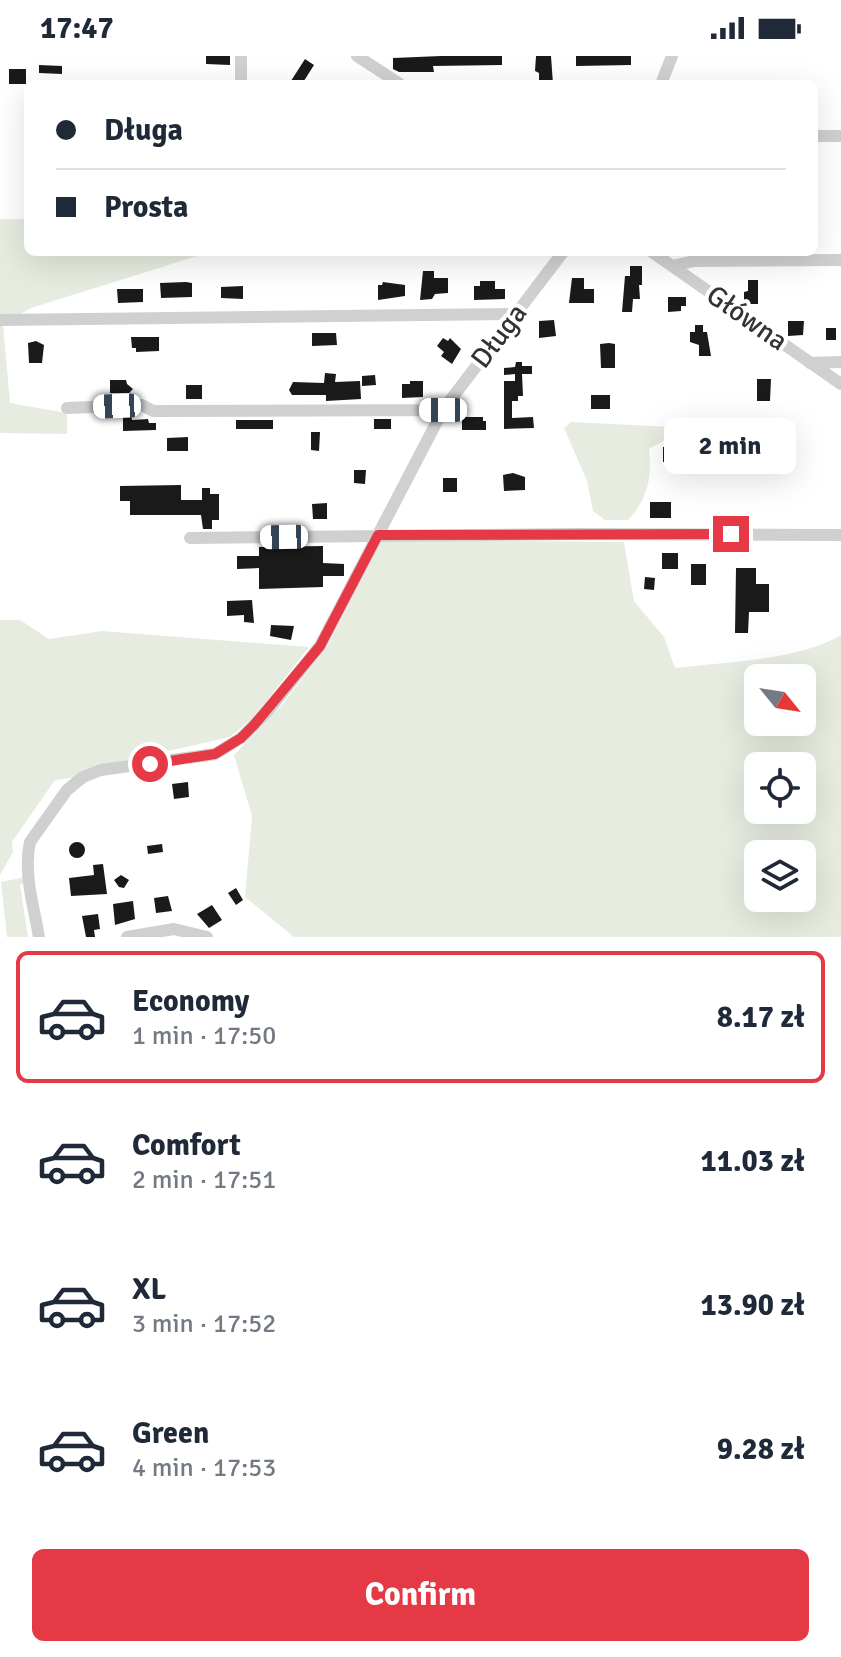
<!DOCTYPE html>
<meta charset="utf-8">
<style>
:root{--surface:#fff;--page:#f2f2f3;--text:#1f2937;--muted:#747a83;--line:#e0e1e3;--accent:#e63946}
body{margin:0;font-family:Signika,sans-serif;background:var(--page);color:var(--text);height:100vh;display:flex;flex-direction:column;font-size:30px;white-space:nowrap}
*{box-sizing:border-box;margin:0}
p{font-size:26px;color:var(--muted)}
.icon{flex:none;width:44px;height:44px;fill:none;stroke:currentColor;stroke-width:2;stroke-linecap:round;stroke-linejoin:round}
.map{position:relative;height:881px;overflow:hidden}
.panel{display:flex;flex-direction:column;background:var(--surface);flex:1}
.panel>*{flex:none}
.guide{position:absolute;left:24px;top:24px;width:794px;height:176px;border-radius:12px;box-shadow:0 8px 32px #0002;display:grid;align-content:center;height:176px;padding:0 32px;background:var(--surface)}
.needle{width:52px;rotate:120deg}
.buttons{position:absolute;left:744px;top:608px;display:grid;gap:16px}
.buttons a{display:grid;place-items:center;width:72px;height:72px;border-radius:12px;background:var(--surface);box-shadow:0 8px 32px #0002;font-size:40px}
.end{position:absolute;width:36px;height:36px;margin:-18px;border:10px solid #e63946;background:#fff;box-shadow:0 0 0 4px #fff}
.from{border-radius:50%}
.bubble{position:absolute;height:56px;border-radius:12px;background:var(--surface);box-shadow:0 8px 32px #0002;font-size:26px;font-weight:700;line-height:56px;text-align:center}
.car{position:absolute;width:24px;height:48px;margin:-24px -12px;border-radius:10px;box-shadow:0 0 6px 2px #0007;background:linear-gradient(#fff 24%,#345 0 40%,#fff 0 76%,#345 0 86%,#fff 0)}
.guide b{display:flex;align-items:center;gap:28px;height:76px;font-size:30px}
.guide b+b{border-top:2px solid var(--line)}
.guide i{width:20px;height:20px;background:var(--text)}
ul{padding:14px 0 0;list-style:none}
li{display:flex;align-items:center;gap:24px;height:132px;margin:0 16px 12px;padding:0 16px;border:4px solid transparent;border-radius:12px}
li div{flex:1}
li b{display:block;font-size:30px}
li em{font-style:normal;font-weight:700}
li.active{border-color:var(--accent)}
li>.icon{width:72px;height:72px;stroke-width:1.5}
.action{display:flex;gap:16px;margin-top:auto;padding:16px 32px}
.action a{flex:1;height:92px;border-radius:12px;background:var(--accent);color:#fff;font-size:32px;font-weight:700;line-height:92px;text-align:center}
.status{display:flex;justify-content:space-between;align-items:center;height:56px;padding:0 40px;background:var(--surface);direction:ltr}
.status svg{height:22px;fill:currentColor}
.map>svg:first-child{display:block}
.green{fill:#e6ecdf;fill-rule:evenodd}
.building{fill:#1a1a1a}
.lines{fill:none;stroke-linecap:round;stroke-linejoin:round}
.street{stroke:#d0d0d0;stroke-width:12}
.route{stroke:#e63946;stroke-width:10}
.labels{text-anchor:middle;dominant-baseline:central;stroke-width:8;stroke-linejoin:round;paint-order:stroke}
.street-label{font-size:28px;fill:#333;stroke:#fff}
</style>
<div class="status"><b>17:47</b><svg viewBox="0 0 49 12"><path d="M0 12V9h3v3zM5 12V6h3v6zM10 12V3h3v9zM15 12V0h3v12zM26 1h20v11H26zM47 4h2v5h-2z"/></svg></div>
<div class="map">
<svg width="841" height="881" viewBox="0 0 841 881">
<rect width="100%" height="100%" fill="#fff"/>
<path class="green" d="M0 163H28V196H210L31 252 17 260 0 259Z
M0 268H3L10 347 67 357V378L0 377Z
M571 366 672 371 673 385H663L649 393C652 423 648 442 628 464H605L593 455 587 425 564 372Z
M382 484 624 486 634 545 664 581 675 612C724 606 800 604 841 579V881H294L245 841 252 760 234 699 283 648 327 591ZM758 622H802V666H758ZM758 710H802V754H758ZM758 798H802V842H758Z
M0 564H20L49 583 102 575 309 591 256 659 230 681 107 709 79 721 55 724 12 786 13 796 0 819Z
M26 821 27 826 20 828 28 881H7L1 826Z"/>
<path class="building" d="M206 0H230V9L206 8Z
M441 0H502V9L433 10 434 16H399L393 13V2Z
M536 0H551L553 28H539V17L535 15Z
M576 0H631V9L576 10Z
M305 3 314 9 302 28H289Z
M39 9 62 10V18L39 17Z
M9 13H26V28H9Z
M630 210H642V229H639L640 243H633L632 256H622L625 220H630Z
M423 215H434V222H448V237L435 238 432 243 420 244Z
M572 222H584V233H594V247H569Z
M748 224H758V248H744V236L748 235Z
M480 225H495V233H505V243L474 244V230H480Z
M186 226 192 227V241L161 242 160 227Z
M383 226 405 229V240L378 244V229H382Z
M243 230V243L221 242V231Z
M117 233H143V246L118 247Z
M668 241H686V250H681V255L668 256Z
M554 264 556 280 539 282V265Z
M788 265H804L803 279 788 280Z
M695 269H703V276H707L711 300H699V289L690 286V276H695Z
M826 272H836V284H826Z
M312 277H336L337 289 312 290Z
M131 281H159V295L136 296V292H132Z
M443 282 448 285 450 282 461 293 452 308 441 300 444 296 437 290Z
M36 285 44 289 42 307H29L28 287Z
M609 287 615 288V312H601L600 288Z
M516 306H522V310H532V318H522L523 340H518V345H512V362L533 361 534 372 504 373V325H515V318L504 319V312L515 311Z
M325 317 336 318 335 326 360 325 361 343 326 345V339H292L289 334 293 326 324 327Z
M375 319 376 329 362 330V320Z
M757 323H771L770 345H757Z
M110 324H126L127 328 133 333 129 337H110Z
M410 325H423V341L402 342V328H410Z
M186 329H202V343H186Z
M591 339H610V353H591Z
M131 358 132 364 148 363 149 367H156V374L123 375V359Z
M462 361H483V365H486V374H462Z
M374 363H391V373H374Z
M236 364H273V373H236Z
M311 376H320L319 395 311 394Z
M788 380V398L768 396 767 381Z
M188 381V395H167V382Z
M687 384 688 411H677V405L663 406V391H677V385Z
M721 386H736V392H742L743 402H721Z
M354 414H366L365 428 354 427Z
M513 417 525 421V434L504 435 503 419Z
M443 422H457V436H443Z
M181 429V444H202V432H210V438H219V464H212V473H203L201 459H130V445H120V430Z
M650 446H671V462H650Z
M327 447V463H313L312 448Z
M323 490V507L344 508V520H323V531L259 533V512L237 513V500H259V491Z
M662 497H678V513H662Z
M691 508H706V529H691Z
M736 512H756V528H769V556H749L748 577H735Z
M645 521 655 522 654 534 644 533Z
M252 544 254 567 244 566V559L227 560V545Z
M271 569 294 570 291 584 270 580Z
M188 726 189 741 174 743 172 728Z
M69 794a8 8 0 1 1 16 0a8 8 0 1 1-16 0Z
M162 788 163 796 148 798 147 790Z
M103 808 107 838 71 840 69 822 94 819 93 809Z
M121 819 129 824 124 832 119 831 114 824Z
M236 832 243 844 236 849 228 837Z
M168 840 172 855 156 857 154 842Z
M133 845 135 863 115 869 113 848Z
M212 849 222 864 209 872 197 858Z
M98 858 100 873 94 874 95 881H86L82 860Z"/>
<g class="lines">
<path class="street" d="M241 0V28
M357 0 400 28
M661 28 672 0
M814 80H841
M652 196 841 328
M672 210 694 205 841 204
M0 264 516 258
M810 307 841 306
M67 352 142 349 153 355 443 354
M190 482 576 478 841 479
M39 881C34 851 23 817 30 786L67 734 83 721 101 714 215 698 241 682 267 656 320 590 443 354 563 196
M127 881 174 873 207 881"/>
</g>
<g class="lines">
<path class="route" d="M150 708 215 698 241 682 254 669 320 590 378 479 731 478"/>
</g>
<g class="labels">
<g class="street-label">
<text transform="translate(747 262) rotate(35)">Główna</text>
<text transform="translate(499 280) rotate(-53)">Długa</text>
</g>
</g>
</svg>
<div class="buttons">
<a><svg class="needle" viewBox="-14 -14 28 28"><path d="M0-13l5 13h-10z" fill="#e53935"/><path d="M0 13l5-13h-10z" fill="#747a83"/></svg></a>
<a><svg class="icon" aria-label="locate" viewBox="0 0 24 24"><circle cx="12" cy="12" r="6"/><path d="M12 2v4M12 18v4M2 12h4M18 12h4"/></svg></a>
<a><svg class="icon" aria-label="layers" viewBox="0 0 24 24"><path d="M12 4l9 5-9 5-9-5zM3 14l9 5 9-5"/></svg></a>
</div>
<i class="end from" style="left:150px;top:708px"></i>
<i class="end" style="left:731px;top:478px"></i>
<div class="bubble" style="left:664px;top:362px;width:132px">2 min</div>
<i class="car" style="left:117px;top:350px;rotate:268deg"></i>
<i class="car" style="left:443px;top:354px;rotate:270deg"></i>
<i class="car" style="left:284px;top:481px;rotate:269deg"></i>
<div class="guide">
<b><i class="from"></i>Długa</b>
<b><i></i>Prosta</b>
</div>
</div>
<section class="panel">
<ul>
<li class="active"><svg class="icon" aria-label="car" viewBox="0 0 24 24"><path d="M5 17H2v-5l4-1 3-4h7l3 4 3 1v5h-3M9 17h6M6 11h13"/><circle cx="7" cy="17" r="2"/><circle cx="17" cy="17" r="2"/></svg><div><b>Economy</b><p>1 min · 17:50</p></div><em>8.17 zł</em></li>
<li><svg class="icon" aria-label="car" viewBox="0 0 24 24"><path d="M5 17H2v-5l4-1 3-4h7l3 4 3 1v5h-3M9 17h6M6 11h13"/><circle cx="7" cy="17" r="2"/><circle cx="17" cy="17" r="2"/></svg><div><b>Comfort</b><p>2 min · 17:51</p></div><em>11.03 zł</em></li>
<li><svg class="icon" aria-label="car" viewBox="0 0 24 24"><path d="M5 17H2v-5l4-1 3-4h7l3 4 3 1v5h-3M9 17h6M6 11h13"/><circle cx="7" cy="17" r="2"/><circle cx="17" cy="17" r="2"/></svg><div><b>XL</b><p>3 min · 17:52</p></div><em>13.90 zł</em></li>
<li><svg class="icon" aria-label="car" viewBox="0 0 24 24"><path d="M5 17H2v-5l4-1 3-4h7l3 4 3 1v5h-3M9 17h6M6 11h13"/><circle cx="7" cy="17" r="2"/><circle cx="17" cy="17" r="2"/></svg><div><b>Green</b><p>4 min · 17:53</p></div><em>9.28 zł</em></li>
</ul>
<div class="action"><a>Confirm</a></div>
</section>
